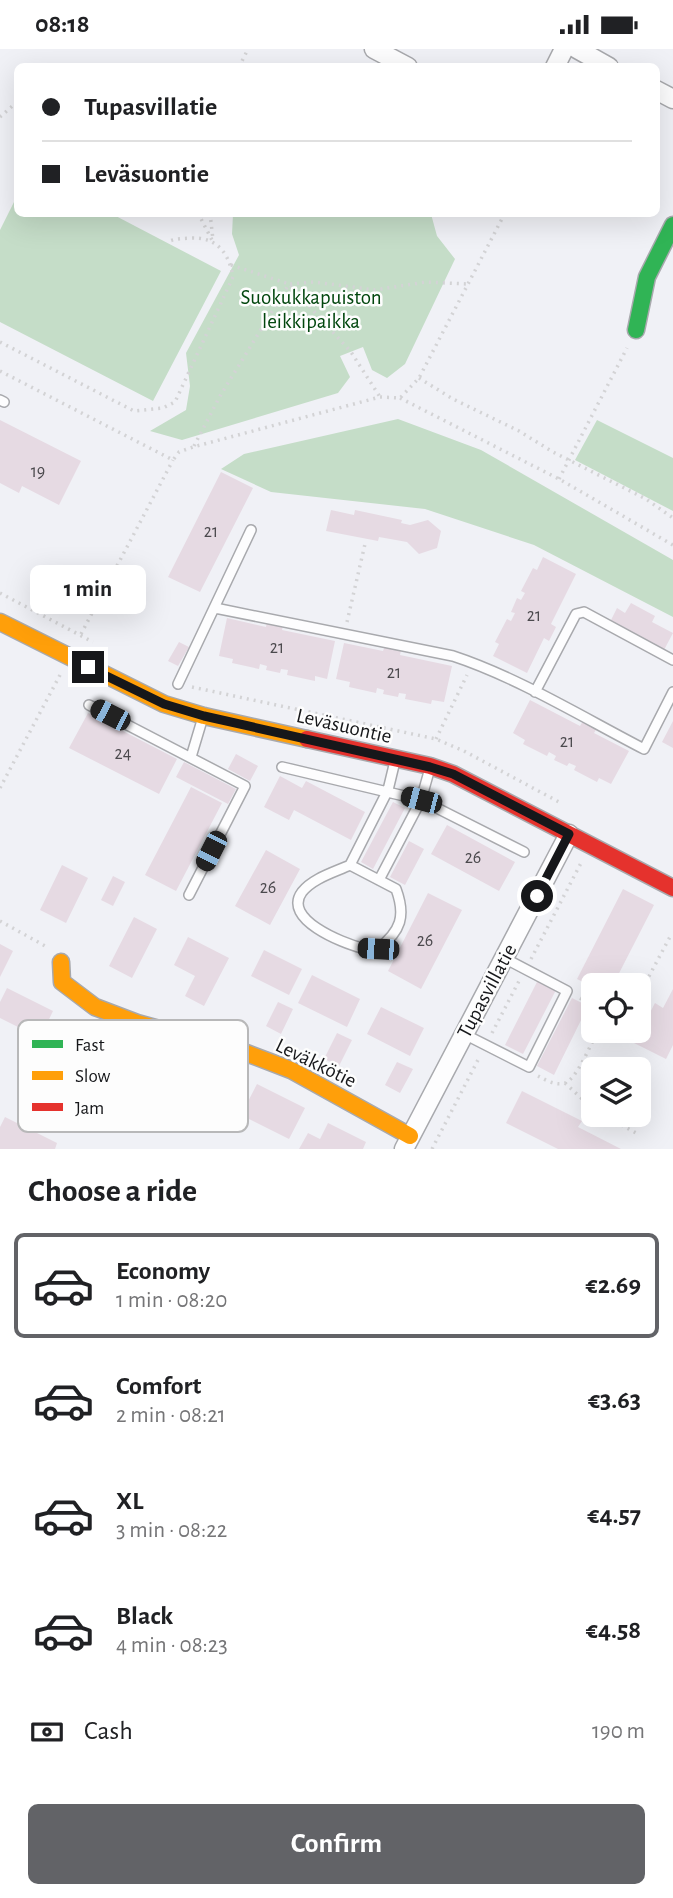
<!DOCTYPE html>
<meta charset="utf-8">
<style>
:root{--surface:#fff;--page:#f6f6f6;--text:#202124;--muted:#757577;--line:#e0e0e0;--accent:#626367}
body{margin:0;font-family:"Alegreya Sans",sans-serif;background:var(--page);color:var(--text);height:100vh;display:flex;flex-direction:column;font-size:26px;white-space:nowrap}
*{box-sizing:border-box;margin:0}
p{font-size:23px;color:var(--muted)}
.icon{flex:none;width:38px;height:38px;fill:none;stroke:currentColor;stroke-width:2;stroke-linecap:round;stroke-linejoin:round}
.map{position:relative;height:1100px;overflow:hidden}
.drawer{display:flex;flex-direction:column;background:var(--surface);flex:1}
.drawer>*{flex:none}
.banner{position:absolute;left:14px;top:14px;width:646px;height:154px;border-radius:10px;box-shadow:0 7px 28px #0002;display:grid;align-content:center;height:154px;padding:0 28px;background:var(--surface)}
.controls{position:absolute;left:581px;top:924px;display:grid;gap:14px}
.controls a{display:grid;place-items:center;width:70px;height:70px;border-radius:10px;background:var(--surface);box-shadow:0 7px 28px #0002;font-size:35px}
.end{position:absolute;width:32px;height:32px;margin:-16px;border:9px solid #16171a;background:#fff;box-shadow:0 0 0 4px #fff}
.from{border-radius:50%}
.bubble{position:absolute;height:49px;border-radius:10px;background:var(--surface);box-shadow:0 7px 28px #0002;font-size:23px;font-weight:700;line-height:49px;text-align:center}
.car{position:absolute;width:21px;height:42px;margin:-21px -10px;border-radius:9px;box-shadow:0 0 5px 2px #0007;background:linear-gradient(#222 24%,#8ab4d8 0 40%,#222 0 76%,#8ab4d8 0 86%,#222 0)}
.banner b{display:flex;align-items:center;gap:24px;height:66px;font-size:26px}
.banner b+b{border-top:2px solid var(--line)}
.banner i{width:18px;height:18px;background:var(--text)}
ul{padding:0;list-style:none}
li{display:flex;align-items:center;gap:21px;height:105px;margin:0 14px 10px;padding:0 14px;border:4px solid transparent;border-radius:10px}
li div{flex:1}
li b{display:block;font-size:26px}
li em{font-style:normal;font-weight:700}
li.on{border-color:var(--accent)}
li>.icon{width:63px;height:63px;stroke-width:1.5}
h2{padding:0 28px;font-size:32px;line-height:84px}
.pay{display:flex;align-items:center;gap:18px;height:77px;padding:0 28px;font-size:26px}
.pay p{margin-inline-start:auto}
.cta{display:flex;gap:14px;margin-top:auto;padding:14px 28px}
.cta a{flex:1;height:80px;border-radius:10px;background:var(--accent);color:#fff;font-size:28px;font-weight:700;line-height:80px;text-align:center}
.status{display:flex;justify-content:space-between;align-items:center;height:49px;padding:0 35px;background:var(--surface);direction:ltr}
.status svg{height:19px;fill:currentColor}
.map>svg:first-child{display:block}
.green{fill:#c5ddc8}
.building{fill:#e6dae3}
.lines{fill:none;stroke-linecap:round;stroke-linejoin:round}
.lane-casing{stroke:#a8a9ad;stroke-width:12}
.street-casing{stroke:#a8a9ad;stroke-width:21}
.fast-casing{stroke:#a8a9ad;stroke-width:19}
.slow-casing{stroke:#a8a9ad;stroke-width:19}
.jam-casing{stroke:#a8a9ad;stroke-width:19}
.path{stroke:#d3d3d5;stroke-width:3.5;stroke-dasharray:2 5;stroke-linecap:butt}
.lane{stroke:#fdfdfe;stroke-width:9}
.street{stroke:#fdfdfe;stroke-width:18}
.fast{stroke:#30b455;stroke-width:16}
.slow{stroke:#ff9f0a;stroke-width:16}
.jam{stroke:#e5322d;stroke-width:16}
.route{stroke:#16171a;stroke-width:9}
.labels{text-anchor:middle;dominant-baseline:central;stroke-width:5;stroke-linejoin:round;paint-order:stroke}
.number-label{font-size:18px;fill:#4b494d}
.park-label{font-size:21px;fill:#01460d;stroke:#fdfdfd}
.street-label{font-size:21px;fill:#16171a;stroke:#fdfdfd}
.key{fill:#fdfdfd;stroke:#b8b8b9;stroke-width:2}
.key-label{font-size:19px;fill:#16171a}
</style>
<div class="status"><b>08:18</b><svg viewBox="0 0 49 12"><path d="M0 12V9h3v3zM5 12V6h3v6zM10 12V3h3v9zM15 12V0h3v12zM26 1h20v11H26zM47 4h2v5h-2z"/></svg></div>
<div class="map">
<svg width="673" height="1100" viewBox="0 0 673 1100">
<rect width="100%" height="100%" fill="#f0f1f6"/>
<path class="green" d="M17 147 18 164 112 165 221 222 153 352 0 273V181Z
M233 165H431L437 187 455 210 405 315 387 329 372 321 363 298 340 307 350 328 338 344 182 391 150 382 186 361 190 337 186 304 239 206 232 185Z
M398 370 481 401 673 511V568L534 496 425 460 271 443 221 420 244 405Z
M597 371 673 409V462L575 411Z"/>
<path class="building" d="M0 371 81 412 59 456 22 437 19 444 0 434Z
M221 423 253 439 200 543 168 528Z
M331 461 354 466 355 461 402 471 401 474 410 476 428 471 441 482 437 499 419 505 407 493 379 488 378 492 326 482Z
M543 508 576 525 551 575 556 578 549 592 544 589 527 624 493 607 499 595 495 593 507 570 511 572 515 564 511 563 517 549 521 551 525 544 521 542 533 519 537 521Z
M631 554 655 567 652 573 673 584 664 601 610 573 617 559 625 564Z
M227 569 266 578 267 573 283 576 282 581 335 592 327 630 315 627V632L287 626 288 621 281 620 280 624 266 621 267 617 260 615 259 620 232 614 233 610 219 607Z
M179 593 189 598 178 617 168 612Z
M344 594 383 602 385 597 401 601 400 606 452 617 444 653 432 651 431 655 405 650 406 645 399 644 398 648 383 645 384 641 377 639 376 644 349 638 350 633 336 630Z
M530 651 580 677 583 672 597 679 594 684 629 702 611 735 599 729 597 733 574 721 576 717 569 714 567 717 554 711 556 707 549 703 547 707 523 695 525 691 513 684Z
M88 664 177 710 159 745 69 699Z
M673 672V699L662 693Z
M236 705 258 717 250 732 228 720Z
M184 713 236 740 228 755 176 728Z
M280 727 302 739 306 732 365 763 351 791 294 761 289 771 264 758Z
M191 738 222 754 176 842 145 826Z
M393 753 405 759 373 820 361 813Z
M447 776 515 813 499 842 431 805Z
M409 792 424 800 405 836 390 828Z
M266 801 300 820 270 876 235 857Z
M62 816 88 829 66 874 40 861Z
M113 827 125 833 113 857 101 851Z
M623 840 654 856 613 936 593 938 577 930Z
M428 844 462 861 421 940 388 922Z
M134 868 157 880 132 929 109 917Z
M188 888 229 909 204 957 185 947 195 927 174 916Z
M0 895 13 902 0 928Z
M264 901 302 920 289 946 251 927Z
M312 926 360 950 347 978 298 954Z
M538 931 556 941 523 1005 505 996Z
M7 939 53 962 40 989 0 969V953Z
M673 940V996L666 1010 634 994 655 954 663 959Z
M572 949 588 957 554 1026 537 1017Z
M278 953 293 960 281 985 266 977Z
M381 958 424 979 410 1007 367 985Z
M337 984 352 991 339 1017 324 1010Z
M397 1013 413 1020 400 1044 385 1036Z
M257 1035 305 1059 289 1090 241 1066Z
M522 1042 582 1072 578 1078 621 1100H558L506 1074Z
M5 1068 57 1094 55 1100H0V1078Z
M328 1074 366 1093 363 1100H299L308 1084 320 1090Z"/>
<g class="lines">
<g class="lane-casing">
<path id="lane" d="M0 351 4 353
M215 559 453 607C517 628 584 669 644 700L673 643
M178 635 251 481
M535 643 576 565 584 563 673 611
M89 656 245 737 189 846
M191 708 203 668
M282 718 421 751 524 803
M350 816 396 840C406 867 401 882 378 900 373 900 367 900 362 899 342 894 282 870 302 843 313 829 335 823 350 816Z
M350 816 388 741 395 712
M379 831 421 751 430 719
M464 985 529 1018 567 942 504 909"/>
</g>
<g class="street-casing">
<path id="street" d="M374 0 408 18
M577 0 609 18
M555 18 564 0
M656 41 673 50
M404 1100 569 785"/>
</g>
<g class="fast-casing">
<path id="fast" d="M636 281 647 228 673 176"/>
</g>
<g class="slow-casing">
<path id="slow" d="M0 573 164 655 204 667 307 690
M61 913 62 933 95 958 137 974 241 1002 291 1021 410 1087"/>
</g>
<g class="jam-casing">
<path id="jam" d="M307 690 430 717 453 725 673 839"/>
</g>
<path class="path" d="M239 18 248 0
M0 68 18 52
M198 164 213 193
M210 164 213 191
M231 216 289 235 351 303 380 348
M0 293 134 362 163 359 175 353 233 228C229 204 217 188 191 189 183 190 175 189 168 193
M0 322 173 411 179 403 193 398 380 348 400 349 419 329 505 164
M419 329 453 350 519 382 553 403 646 450 673 469
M400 349 559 430 673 496
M194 397 220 347 289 235 314 233 375 241 426 233 468 235
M559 430 627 299
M0 544 93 593
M347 573 365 495
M81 585 173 411
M192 638 436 690 464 702 559 753
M436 690 467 626
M0 739 60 626
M0 872 47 898
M531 910 581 814
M639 946 671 886
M580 949 593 957
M492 984 519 932
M538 1027C546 1031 555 1037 565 1034 577 1030 591 994 598 982
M565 1034 593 1060
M603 1066 638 1085
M432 1100 480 1007"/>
<use href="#lane" class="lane"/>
<use href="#street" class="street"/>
<use href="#fast" class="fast"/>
<use href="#slow" class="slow"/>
<use href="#jam" class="jam"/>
</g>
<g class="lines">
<path class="route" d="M88 618 164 655 204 667 430 718 453 725 569 785 537 847"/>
</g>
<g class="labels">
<g class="number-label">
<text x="38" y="423">19</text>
<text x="211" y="483">21</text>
<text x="534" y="567">21</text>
<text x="277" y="599">21</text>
<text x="394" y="624">21</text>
<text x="567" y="693">21</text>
<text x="123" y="705">24</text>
<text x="473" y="809">26</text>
<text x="268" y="839">26</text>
<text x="425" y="892">26</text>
</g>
<g class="park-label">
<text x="311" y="248">Suokukkapuiston<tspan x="311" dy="24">leikkipaikka</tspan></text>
</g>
<g class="street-label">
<text transform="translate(344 677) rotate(13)">Leväsuontie</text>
<text transform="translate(487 942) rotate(-62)">Tupasvillatie</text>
<text transform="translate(316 1014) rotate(26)">Leväkkötie</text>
</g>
</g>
<rect x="18" y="971" width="230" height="112" rx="10" class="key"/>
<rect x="32" y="991" width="31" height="8" fill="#30b455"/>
<rect x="32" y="1022" width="31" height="9" fill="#ff9f0a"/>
<rect x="32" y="1054" width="31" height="8" fill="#e5322d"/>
<g class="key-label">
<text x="75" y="1002">Fast</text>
<text x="75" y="1033">Slow</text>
<text x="75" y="1065">Jam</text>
</g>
</svg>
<div class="controls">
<a><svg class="icon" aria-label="locate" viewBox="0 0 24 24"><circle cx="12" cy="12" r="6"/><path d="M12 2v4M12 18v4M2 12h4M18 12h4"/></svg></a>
<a><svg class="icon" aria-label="layers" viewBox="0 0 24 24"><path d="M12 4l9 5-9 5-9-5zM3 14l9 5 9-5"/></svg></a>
</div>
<i class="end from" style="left:537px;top:847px"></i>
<i class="end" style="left:88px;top:618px"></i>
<div class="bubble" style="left:30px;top:516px;width:116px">1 min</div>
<i class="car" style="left:110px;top:666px;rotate:297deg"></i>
<i class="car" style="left:421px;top:751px;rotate:285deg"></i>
<i class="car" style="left:211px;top:802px;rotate:207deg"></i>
<i class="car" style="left:378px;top:900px;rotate:273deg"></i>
<div class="banner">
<b><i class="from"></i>Tupasvillatie</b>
<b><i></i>Leväsuontie</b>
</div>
</div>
<section class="drawer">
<h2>Choose a ride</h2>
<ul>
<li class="on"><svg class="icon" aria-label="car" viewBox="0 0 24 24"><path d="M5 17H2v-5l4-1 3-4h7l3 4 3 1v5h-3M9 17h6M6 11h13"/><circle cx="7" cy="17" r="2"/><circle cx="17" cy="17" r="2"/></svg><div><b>Economy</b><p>1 min · 08:20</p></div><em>€2.69</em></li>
<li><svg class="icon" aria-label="car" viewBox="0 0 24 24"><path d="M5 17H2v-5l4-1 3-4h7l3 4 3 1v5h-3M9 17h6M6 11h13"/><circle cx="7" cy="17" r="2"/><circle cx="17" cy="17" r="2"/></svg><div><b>Comfort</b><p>2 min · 08:21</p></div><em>€3.63</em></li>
<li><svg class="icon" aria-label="car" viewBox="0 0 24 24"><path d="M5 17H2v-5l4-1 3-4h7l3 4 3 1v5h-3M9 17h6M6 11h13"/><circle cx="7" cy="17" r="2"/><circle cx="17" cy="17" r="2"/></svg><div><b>XL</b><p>3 min · 08:22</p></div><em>€4.57</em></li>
<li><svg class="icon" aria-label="car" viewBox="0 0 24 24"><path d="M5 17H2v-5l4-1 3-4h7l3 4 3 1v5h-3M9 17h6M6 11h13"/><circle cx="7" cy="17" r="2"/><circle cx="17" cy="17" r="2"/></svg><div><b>Black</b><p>4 min · 08:23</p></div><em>€4.58</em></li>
</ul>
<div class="pay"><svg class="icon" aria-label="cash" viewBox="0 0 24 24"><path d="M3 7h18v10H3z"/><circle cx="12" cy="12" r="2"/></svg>Cash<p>190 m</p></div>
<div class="cta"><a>Confirm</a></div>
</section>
